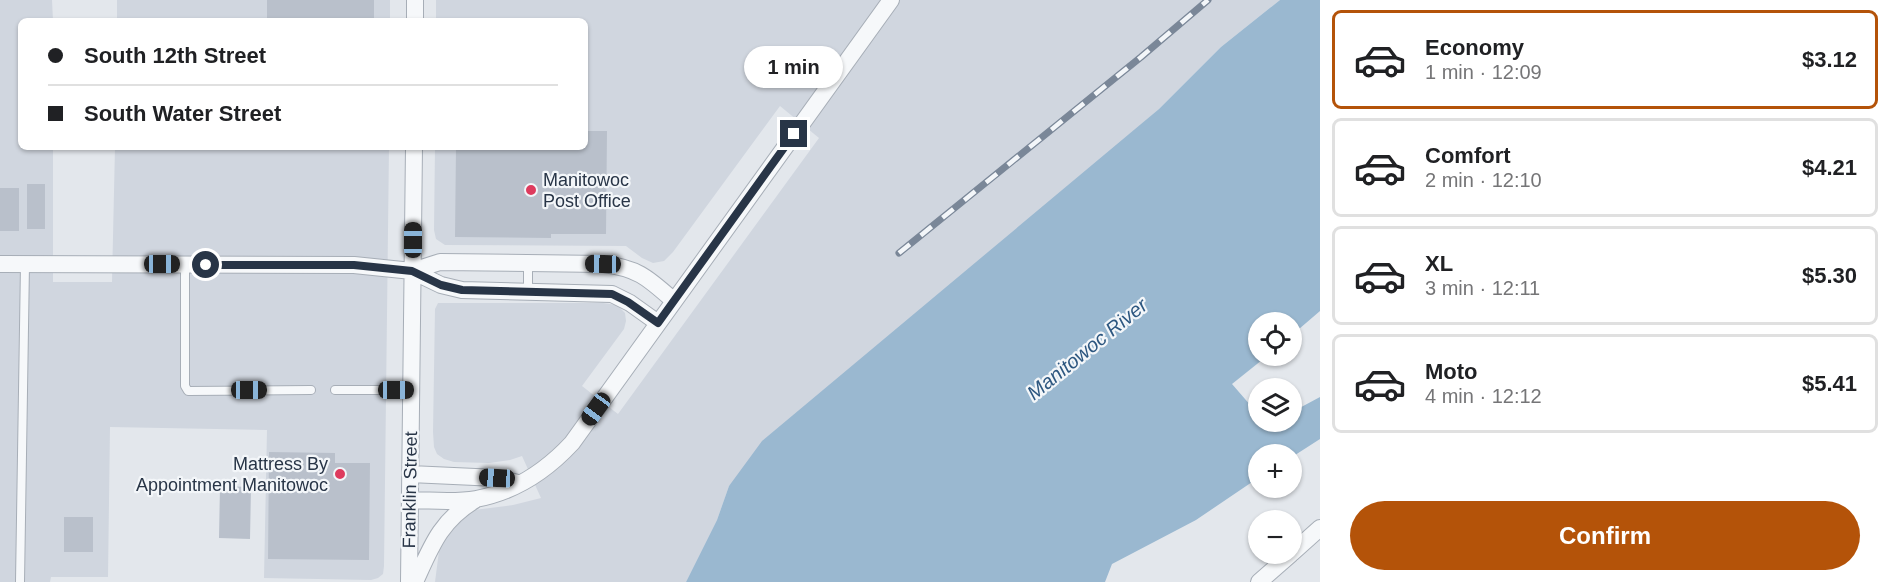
<!DOCTYPE html>
<meta charset="utf-8">
<style>
:root{--surface:#fff;--page:#f6f6f6;--text:#202124;--muted:#757577;--line:#e0e0e0;--accent:#b45309}
body{margin:0;font-family:Helvetica,sans-serif;background:var(--page);color:var(--text);height:100vh;display:flex;flex-direction:column;font-size:22px;white-space:nowrap}
*{box-sizing:border-box;margin:0}
p{font-size:20px;color:var(--muted)}
.icon{flex:none;width:33px;height:33px;fill:none;stroke:currentColor;stroke-width:2;stroke-linecap:round;stroke-linejoin:round}
.map{position:relative;flex:1;overflow:hidden}
.side{display:flex;flex-direction:column;background:var(--surface);width:570px}
.side>*{flex:none}
.guide{position:absolute;left:18px;top:18px;width:570px;height:132px;border-radius:9px;box-shadow:0 2px 4px #0004;display:grid;align-content:center;height:132px;padding:0 30px;background:var(--surface)}
.controls{position:absolute;left:1248px;top:312px;display:grid;gap:12px}
.controls a{display:grid;place-items:center;width:54px;height:54px;border-radius:50%;background:var(--surface);box-shadow:0 2px 4px #0004;font-size:30px}
.end{position:absolute;width:27px;height:27px;margin:-14px;border:8px solid #283547;background:#fff;box-shadow:0 0 0 3px #fff}
.from{border-radius:50%}
.bubble{position:absolute;height:42px;border-radius:21px;background:var(--surface);box-shadow:0 2px 4px #0004;font-size:20px;font-weight:600;line-height:42px;text-align:center}
.car{position:absolute;width:18px;height:36px;margin:-18px -9px;border-radius:8px;box-shadow:0 0 4px 2px #0007;background:linear-gradient(#222 24%,#8ab4d8 0 40%,#222 0 76%,#8ab4d8 0 86%,#222 0)}
.guide b{display:flex;align-items:center;gap:21px;height:57px;font-size:22px}
.guide b+b{border-top:2px solid var(--line)}
.guide i{width:15px;height:15px;background:var(--text)}
ul{padding:10px 0 0;list-style:none}
li{display:flex;align-items:center;gap:18px;height:99px;margin:0 12px 9px;padding:0 18px;border:3px solid var(--line);border-radius:9px}
li div{flex:1}
li b{display:block;font-size:22px}
li em{font-style:normal;font-weight:600}
li.current{border-color:var(--accent)}
li>.icon{width:54px;height:54px;stroke-width:1.5}
.action{display:flex;gap:12px;margin-top:auto;padding:12px 30px}
.action a{flex:1;height:69px;border-radius:36px;background:var(--accent);color:#fff;font-size:24px;font-weight:600;line-height:69px;text-align:center}
main{display:flex;flex:1;min-height:0}
.map>svg:first-child{display:block}
.built{fill:#d0d6df}
.water{fill:#9ab8d0}
.building{fill:#b9c0cb}
.lines{fill:none;stroke-linecap:round;stroke-linejoin:round}
.service-casing{stroke:#a7aeb7;stroke-width:10}
.minor-casing{stroke:#a7aeb7;stroke-width:18}
.service{stroke:#f6f8fa;stroke-width:8}
.minor{stroke:#f6f8fa;stroke-width:16}
.rail-casing{stroke:#7a8798;stroke-width:7}
.rail{stroke:#f3f6f9;stroke-width:4.5;stroke-dasharray:14;stroke-linecap:butt}
.route{stroke:#283547;stroke-width:8}
.poi-dot{fill:#de3b5e;stroke:#f3f6f9;stroke-width:2}
.labels{text-anchor:middle;dominant-baseline:central;stroke-width:4.5;stroke-linejoin:round;paint-order:stroke}
.poi-label{font-size:18px;fill:#283547;stroke:#f3f6f9;text-anchor:start}
.street-label{font-size:18px;fill:#283547;stroke:#f3f6f9}
.water-label{font-size:20px;font-style:italic;fill:#2d5780;stroke:#f3f6f9}
</style>
<main>
<div class="map">
<svg width="1320" height="582" viewBox="0 0 1320 582">
<rect width="100%" height="100%" fill="#e3e7ec"/>
<path class="built" d="M0 0H52L53 21H21V147H53V282H112L115 147H389L384 566 383 574 378 578 371 580 264 578 267 430 110 427 108 577H51L50 582H0Z
M117 0H390V21H117Z
M436 0H1280L1221 47 1159 109 729 486 717 520 686 582H435L439 551 446 535 458 519 474 510 513 505 541 498 522 456 510 460 489 463 454 462 444 459 437 454 434 447 433 432 435 309 438 303H603L617 305 625 313 626 321 624 329 582 386 618 414 819 138 780 106 673 252 664 261 653 263 642 258 626 246 445 245 436 239 434 230 435 147H585V21H436Z"/>
<path class="water" d="M1280 0H1320V311L1292 335V322H1258V356H1267L1232 384 1258 414V422H1292V412L1320 397V439L1292 457V454H1258V478L1196 520 1112 564 1105 582H686L717 520 729 486 762 441 1159 109 1221 47Z"/>
<path class="building" d="M267 0H374V21H267Z
M585 131H607L606 234H551V238L455 237 456 147H585Z
M212 147H247V150H212Z
M27 184H45V229H27Z
M0 188H19V231H0Z
M269 452 335 453V463H370L369 560 268 559Z
M220 486 251 487 250 539 219 538Z
M64 517H93V552H64Z"/>
<g class="lines">
<g class="service-casing">
<path id="service" d="M528 263V292
M185 264V386L188 391 311 390
M335 390H411
M20 582 25 264"/>
</g>
<g class="minor-casing">
<path id="minor" d="M415 21V0
M0 264 354 265 412 271 440 262 603 264C638 268 648 278 674 301
M412 271 441 285 462 290 612 294 630 303 658 323
M410 474 497 478 518 483
M410 500C431 500 454 503 476 499 514 492 546 471 572 443L891 0
M1292 553 1320 528
M409 582 414 147
M415 582C431 547 440 521 475 500
M1259 582 1291 554"/>
</g>
<use href="#service" class="service"/>
<use href="#minor" class="minor"/>
<g class="rail-casing">
<path id="rail" d="M899 253 1141 57 1208 0"/>
</g>
<use href="#rail" class="rail"/>
</g>
<g class="lines">
<path class="route" d="M206 265H354L412 271 441 285 462 290 612 294 628 302 658 323 794 134"/>
</g>
<g class="poi-dot">
<circle cx="531" cy="190" r="6"/>
<circle cx="340" cy="474" r="6"/>
</g>
<g class="labels">
<g class="poi-label">
<text x="543" y="180">Manitowoc<tspan x="543" dy="21">Post Office</tspan></text>
<text x="328" y="464" text-anchor="end">Mattress By<tspan x="328" dy="21">Appointment Manitowoc</tspan></text>
</g>
<g class="street-label">
<text transform="translate(410 490) rotate(-89)">Franklin Street</text>
</g>
<g class="water-label">
<text transform="translate(1087 349) rotate(-39)">Manitowoc River</text>
</g>
</g>
</svg>
<div class="controls">
<a><svg class="icon" aria-label="locate" viewBox="0 0 24 24"><circle cx="12" cy="12" r="6"/><path d="M12 2v4M12 18v4M2 12h4M18 12h4"/></svg></a>
<a><svg class="icon" aria-label="layers" viewBox="0 0 24 24"><path d="M12 4l9 5-9 5-9-5zM3 14l9 5 9-5"/></svg></a>
<a>+</a>
<a>−</a>
</div>
<i class="end from" style="left:206px;top:265px"></i>
<i class="end" style="left:794px;top:134px"></i>
<div class="bubble" style="left:744px;top:46px;width:99px">1 min</div>
<i class="car" style="left:413px;top:240px;rotate:0deg"></i>
<i class="car" style="left:162px;top:264px;rotate:90deg"></i>
<i class="car" style="left:603px;top:264px;rotate:271deg"></i>
<i class="car" style="left:249px;top:390px;rotate:90deg"></i>
<i class="car" style="left:396px;top:390px;rotate:90deg"></i>
<i class="car" style="left:596px;top:409px;rotate:216deg"></i>
<i class="car" style="left:497px;top:478px;rotate:273deg"></i>
<div class="guide">
<b><i class="from"></i>South 12th Street</b>
<b><i></i>South Water Street</b>
</div>
</div>
<section class="side">
<ul>
<li class="current"><svg class="icon" aria-label="car" viewBox="0 0 24 24"><path d="M5 17H2v-5l4-1 3-4h7l3 4 3 1v5h-3M9 17h6M6 11h13"/><circle cx="7" cy="17" r="2"/><circle cx="17" cy="17" r="2"/></svg><div><b>Economy</b><p>1 min · 12:09</p></div><em>$3.12</em></li>
<li><svg class="icon" aria-label="car" viewBox="0 0 24 24"><path d="M5 17H2v-5l4-1 3-4h7l3 4 3 1v5h-3M9 17h6M6 11h13"/><circle cx="7" cy="17" r="2"/><circle cx="17" cy="17" r="2"/></svg><div><b>Comfort</b><p>2 min · 12:10</p></div><em>$4.21</em></li>
<li><svg class="icon" aria-label="car" viewBox="0 0 24 24"><path d="M5 17H2v-5l4-1 3-4h7l3 4 3 1v5h-3M9 17h6M6 11h13"/><circle cx="7" cy="17" r="2"/><circle cx="17" cy="17" r="2"/></svg><div><b>XL</b><p>3 min · 12:11</p></div><em>$5.30</em></li>
<li><svg class="icon" aria-label="car" viewBox="0 0 24 24"><path d="M5 17H2v-5l4-1 3-4h7l3 4 3 1v5h-3M9 17h6M6 11h13"/><circle cx="7" cy="17" r="2"/><circle cx="17" cy="17" r="2"/></svg><div><b>Moto</b><p>4 min · 12:12</p></div><em>$5.41</em></li>
</ul>
<div class="action"><a>Confirm</a></div>
</section>
</main>
